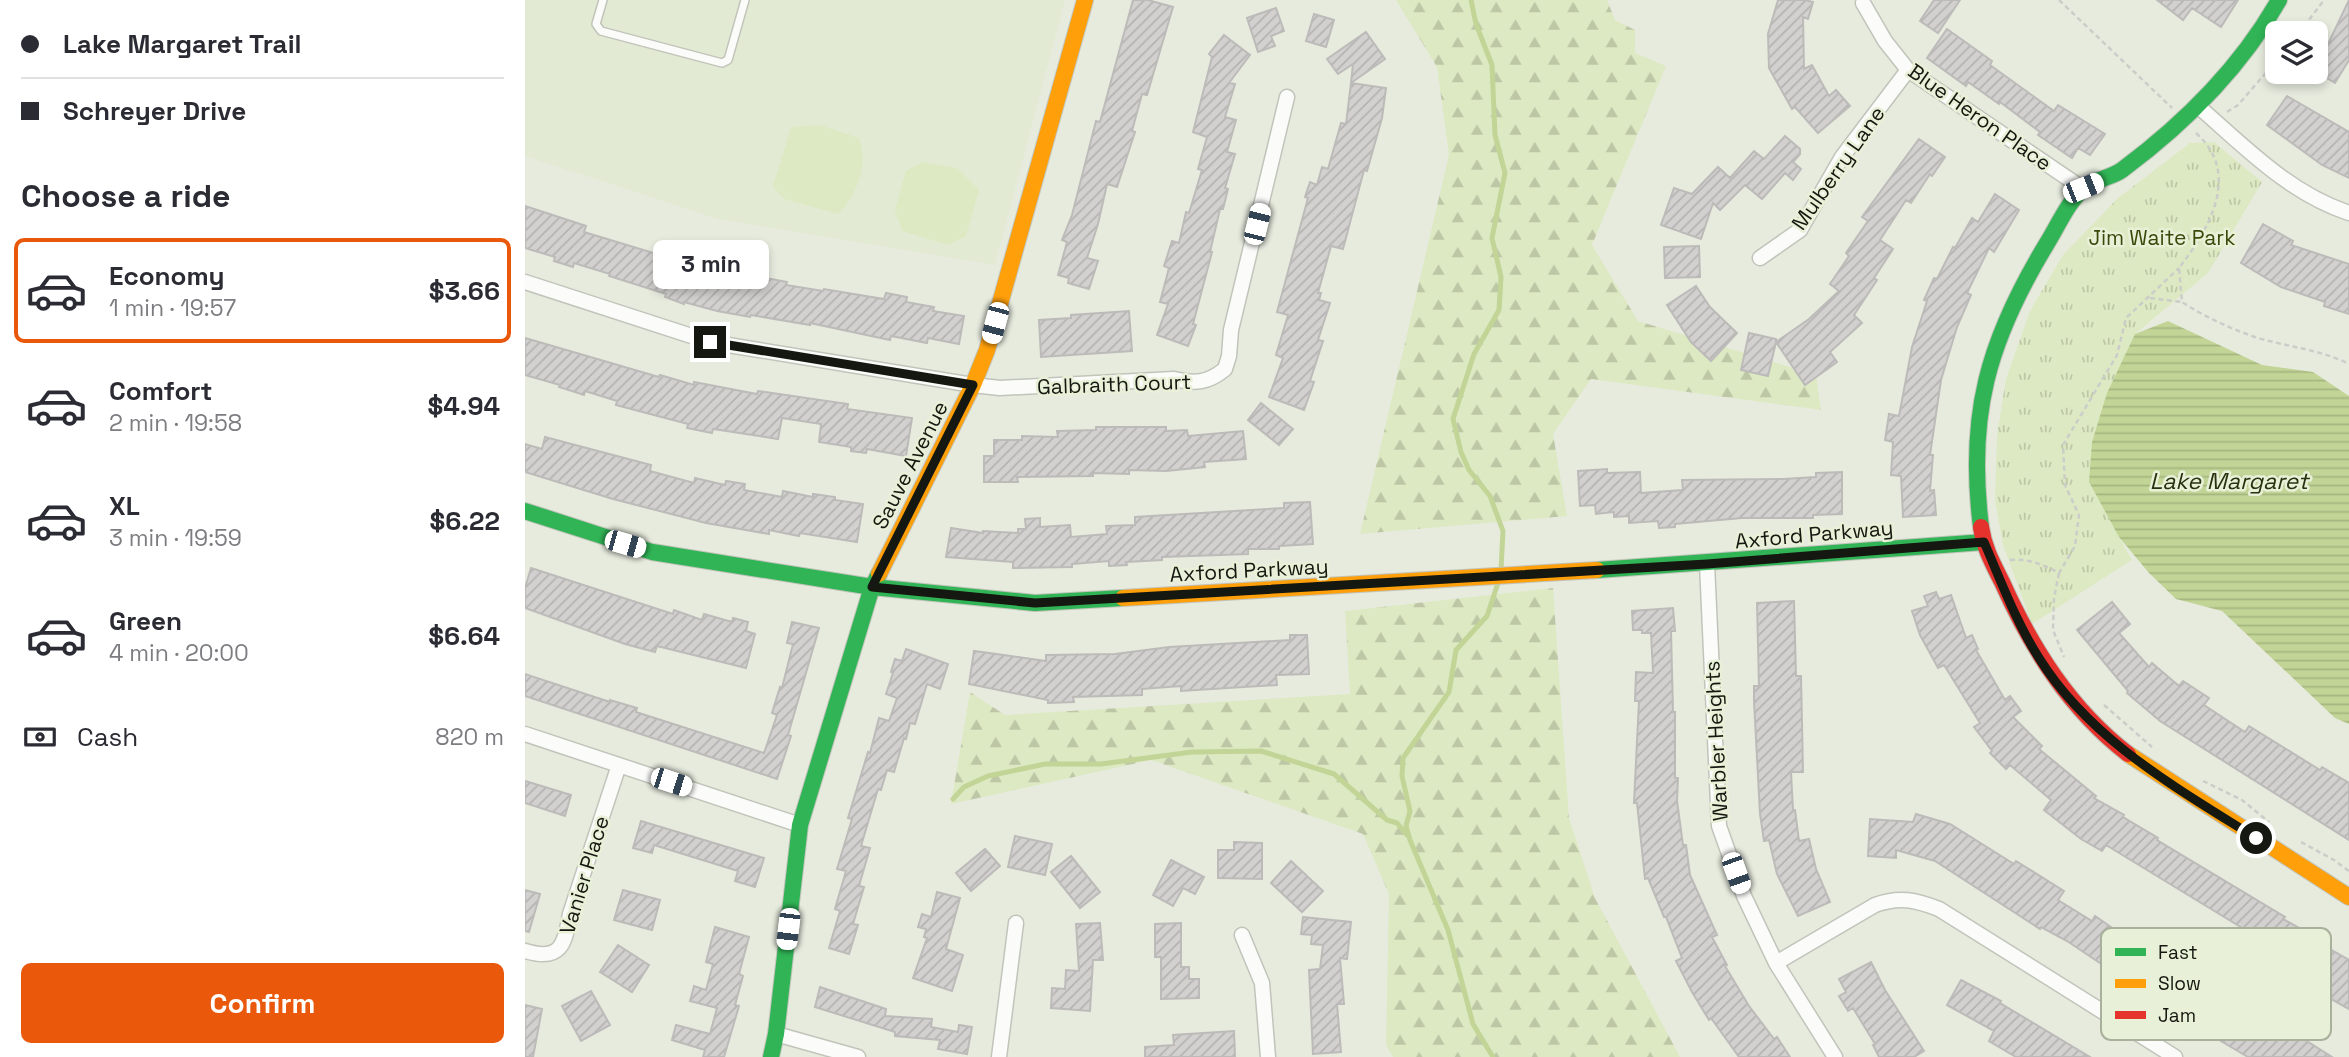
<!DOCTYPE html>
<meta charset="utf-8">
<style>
:root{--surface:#fff;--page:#f7f7f7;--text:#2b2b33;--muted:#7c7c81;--line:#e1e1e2;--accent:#ea580c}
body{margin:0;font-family:"Space Grotesk",sans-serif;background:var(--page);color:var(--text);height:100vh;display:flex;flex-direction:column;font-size:26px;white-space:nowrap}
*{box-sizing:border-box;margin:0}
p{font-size:23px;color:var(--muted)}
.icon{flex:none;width:38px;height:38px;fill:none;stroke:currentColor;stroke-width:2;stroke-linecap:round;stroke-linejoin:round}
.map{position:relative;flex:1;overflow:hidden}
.sheet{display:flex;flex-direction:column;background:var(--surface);width:525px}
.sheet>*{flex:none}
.top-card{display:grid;align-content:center;height:154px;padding:0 21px;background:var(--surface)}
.buttons{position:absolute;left:1740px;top:21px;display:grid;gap:14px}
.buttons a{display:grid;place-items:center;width:63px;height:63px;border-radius:10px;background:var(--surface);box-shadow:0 4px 10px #0003;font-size:35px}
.end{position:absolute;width:32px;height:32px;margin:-16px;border:9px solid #151810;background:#fff;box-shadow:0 0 0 4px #fff}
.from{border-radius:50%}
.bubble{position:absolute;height:49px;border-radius:10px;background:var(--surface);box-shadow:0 4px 10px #0003;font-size:23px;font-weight:700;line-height:49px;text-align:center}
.car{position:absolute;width:21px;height:42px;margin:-21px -10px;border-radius:9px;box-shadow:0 0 5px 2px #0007;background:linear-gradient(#fff 24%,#345 0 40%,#fff 0 76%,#345 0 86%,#fff 0)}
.top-card b{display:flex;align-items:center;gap:24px;height:66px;font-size:26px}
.top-card b+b{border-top:2px solid var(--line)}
.top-card i{width:18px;height:18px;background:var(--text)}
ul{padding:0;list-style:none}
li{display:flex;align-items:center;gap:21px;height:105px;margin:0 14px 10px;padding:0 7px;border:4px solid transparent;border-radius:10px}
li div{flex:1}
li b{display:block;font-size:26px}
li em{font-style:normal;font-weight:700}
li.active{border-color:var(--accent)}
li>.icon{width:63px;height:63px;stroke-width:1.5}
h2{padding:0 21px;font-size:32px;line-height:84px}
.pay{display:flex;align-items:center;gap:18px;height:77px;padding:0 21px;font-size:26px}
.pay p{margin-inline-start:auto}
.button{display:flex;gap:14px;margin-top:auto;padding:14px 21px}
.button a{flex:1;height:80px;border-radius:10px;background:var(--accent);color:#fff;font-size:28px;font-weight:700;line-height:80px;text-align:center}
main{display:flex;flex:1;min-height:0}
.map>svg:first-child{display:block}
.built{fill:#e3ead3}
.green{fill:#dde9c3}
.forest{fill:url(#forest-firs)}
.park{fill:url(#park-tufts)}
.water{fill:url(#water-rules)}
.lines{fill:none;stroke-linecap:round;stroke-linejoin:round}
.stream{stroke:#c2d596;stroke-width:5}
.building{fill:url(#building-hatch);stroke:#bdbbb9;stroke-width:2}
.lane-casing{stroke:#c1c4ba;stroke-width:10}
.street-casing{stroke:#c1c4ba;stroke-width:17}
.fast-casing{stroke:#c1c4ba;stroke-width:18}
.slow-casing{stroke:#c1c4ba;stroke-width:18}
.jam-casing{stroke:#c1c4ba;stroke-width:18}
.path{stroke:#cbcdc8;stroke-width:2.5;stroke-dasharray:5 3.5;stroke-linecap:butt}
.lane{stroke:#fbfcfa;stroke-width:7}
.street{stroke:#fbfcfa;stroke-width:14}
.fast{stroke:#30b455;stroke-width:16}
.slow{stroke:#ff9f0a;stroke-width:16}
.jam{stroke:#e5322d;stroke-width:16}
.route{stroke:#151810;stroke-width:9}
.labels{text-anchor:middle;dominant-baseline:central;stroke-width:5;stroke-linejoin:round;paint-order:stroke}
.street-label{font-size:21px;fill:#151810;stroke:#e8f1d8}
.park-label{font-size:21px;fill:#3a4909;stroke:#e8f1d8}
.water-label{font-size:23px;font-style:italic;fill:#29320f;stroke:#e8f1d8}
.key{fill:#e8f1d8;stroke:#a9b09c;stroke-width:2}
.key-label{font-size:19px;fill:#151810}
</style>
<main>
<section class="sheet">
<div class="top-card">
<b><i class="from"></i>Lake Margaret Trail</b>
<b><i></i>Schreyer Drive</b>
</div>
<h2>Choose a ride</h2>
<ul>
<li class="active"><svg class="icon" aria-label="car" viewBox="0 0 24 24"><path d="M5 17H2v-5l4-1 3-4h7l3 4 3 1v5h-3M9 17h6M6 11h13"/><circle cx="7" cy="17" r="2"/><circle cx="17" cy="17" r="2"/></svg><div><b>Economy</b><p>1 min · 19:57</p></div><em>$3.66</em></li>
<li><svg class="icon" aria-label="car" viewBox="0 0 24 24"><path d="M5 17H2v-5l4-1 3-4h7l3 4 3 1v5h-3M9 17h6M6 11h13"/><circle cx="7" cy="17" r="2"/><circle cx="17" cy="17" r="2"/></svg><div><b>Comfort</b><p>2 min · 19:58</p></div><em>$4.94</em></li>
<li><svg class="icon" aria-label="car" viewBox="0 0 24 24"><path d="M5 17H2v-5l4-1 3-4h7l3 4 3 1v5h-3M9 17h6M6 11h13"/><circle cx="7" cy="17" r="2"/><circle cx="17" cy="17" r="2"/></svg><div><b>XL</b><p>3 min · 19:59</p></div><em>$6.22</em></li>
<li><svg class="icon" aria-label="car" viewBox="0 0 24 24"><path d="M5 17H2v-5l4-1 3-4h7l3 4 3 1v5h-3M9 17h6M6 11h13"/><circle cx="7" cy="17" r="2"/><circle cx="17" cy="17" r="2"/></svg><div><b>Green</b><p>4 min · 20:00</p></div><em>$6.64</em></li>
</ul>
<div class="pay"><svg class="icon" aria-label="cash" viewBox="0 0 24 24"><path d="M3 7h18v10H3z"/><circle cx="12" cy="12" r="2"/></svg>Cash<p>820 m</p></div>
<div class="button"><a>Confirm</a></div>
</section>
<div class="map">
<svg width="1824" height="1057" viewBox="0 0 1824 1057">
<defs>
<pattern id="forest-firs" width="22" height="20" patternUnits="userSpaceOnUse" patternTransform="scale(1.75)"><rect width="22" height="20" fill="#dde9c3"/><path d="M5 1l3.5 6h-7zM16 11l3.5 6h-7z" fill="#bdc7a6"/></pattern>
<pattern id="park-tufts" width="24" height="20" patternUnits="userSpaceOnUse" patternTransform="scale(1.75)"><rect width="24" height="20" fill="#dde9c3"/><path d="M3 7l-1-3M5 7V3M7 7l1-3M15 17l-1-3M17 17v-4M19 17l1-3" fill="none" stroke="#bdc7a6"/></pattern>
<pattern id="water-rules" width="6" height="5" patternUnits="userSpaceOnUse" patternTransform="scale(1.75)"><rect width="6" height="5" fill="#c2d596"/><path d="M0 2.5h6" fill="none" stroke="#a6b680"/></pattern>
<pattern id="building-hatch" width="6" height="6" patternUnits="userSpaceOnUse" patternTransform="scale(1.75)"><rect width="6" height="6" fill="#d3d1cf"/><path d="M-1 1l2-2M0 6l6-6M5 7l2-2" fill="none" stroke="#b4b3b1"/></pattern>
</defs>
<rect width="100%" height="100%" fill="#e7ebde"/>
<path class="built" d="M0 0H540L470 265 193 219 0 156Z"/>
<path class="green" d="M295 125 334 138C344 162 332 197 313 214L259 199 248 186 266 127Z
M397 162 432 168 454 190 441 236 423 245 377 231 370 210 381 171Z"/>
<path class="forest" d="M871 0H1082L1090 20 1110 30V53L1141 66 1067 245 1113 321 1291 375 1296 410 1066 379 1028 434 1042 516 835 534 924 155 912 67Z
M1028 588 1044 818 1070 898 1155 1057H868L861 1045 864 894 838 834 626 760 426 804 445 692 480 715 825 694 820 611Z"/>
<path class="park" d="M1689 142 1737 182 1683 273 1610 334 1564 482 1607 560 1507 624 1478 545 1470 500 1472 435 1481 379 1505 311 1538 255 1593 198 1665 143Z"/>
<path class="water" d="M1643 321 1737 365 1788 372 1824 396V724L1810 718 1697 611 1651 599 1624 573 1594 537 1564 482 1567 442 1582 393 1610 334Z"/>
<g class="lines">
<path class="stream" d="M946 0 951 24 967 65 970 135 980 173 967 238 976 277 974 310 949 354 928 419 936 452 944 470 965 496 978 531 976 570
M428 799 439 787 463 776 520 764H576L667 752 736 751 809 774 862 820 872 823 882 835
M968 1057 948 1024 923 930 885 840 881 826 885 811 877 776 878 758 924 692 931 650 962 616 973 583"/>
</g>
<path class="building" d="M608 0H623L648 7 622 95 617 94 607 131 610 132 592 187 582 184 573 224 562 258 573 261 564 289 543 283 544 278 533 275 542 242 537 240 547 215 571 121 575 122Z
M1253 0H1280L1288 2 1283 19 1278 17 1279 69 1287 65 1304 96 1311 90 1325 106 1293 133 1270 107 1267 109 1244 68 1243 34Z
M1409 0H1435L1413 33 1395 21Z
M1632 0H1713L1696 27 1667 8 1658 20Z
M1824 0V60L1810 83 1790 71V65L1803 44Z
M751 8 759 31 746 36 750 46 733 52 722 18Z
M789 14 809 20 801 47 781 41Z
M1422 29 1467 61 1465 65 1529 111 1533 105 1580 134 1565 155 1553 148 1547 158 1513 135 1515 132 1475 102 1474 104 1443 82 1441 86 1402 58Z
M841 32 860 59 826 83 828 64 813 74 802 59Z
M699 35 725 55 704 83 710 84 700 117 711 120 702 152 710 154 700 188 703 189 698 209H695L685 252H687L668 324 671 325 663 346 632 335 643 304 635 302 644 268 639 266 647 241 654 243 661 212 664 213 677 170 673 169 682 137 668 132 687 57 684 54Z
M826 83 861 88 857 118 842 171 839 170 818 249 806 246 793 293H796L794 300 805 303 793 340 798 341 785 381 789 382 779 410 744 397 758 358 751 355 763 315 752 312 783 198 780 197 785 182 792 185 797 167 803 169 816 123 821 124Z
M1762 96 1824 132V178L1797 165 1742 125Z
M1260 136 1275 149V154L1268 162 1276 169 1268 180 1260 173 1237 199 1220 185 1195 210 1188 203 1176 239 1136 225 1149 188 1167 194 1193 167 1205 178 1229 151 1239 159Z
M1394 139 1420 157 1407 176 1405 174 1386 203 1381 200 1355 240 1368 249 1349 278 1352 280 1329 315 1337 323 1305 352 1312 362 1280 385 1251 342 1243 376 1216 370 1224 333 1251 339V342L1284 319 1314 291 1305 284 1324 256 1321 253 1343 221 1337 217Z
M1470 194 1494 210 1469 252 1464 248 1442 293 1446 295 1432 327 1416 380 1405 455H1408L1405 491 1409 490 1411 515 1378 517 1376 476 1366 475 1368 442 1360 440 1364 414 1374 416 1387 347 1402 301 1399 300 1409 278 1412 279 1428 247 1430 248 1447 218 1453 222Z
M0 206 61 226 59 232 145 258 144 262 180 274 181 269 209 277 210 272 262 282 261 285 298 291 299 289 359 299 361 293 382 297 381 302 409 307 408 311 439 316 434 344 403 338 402 343 366 336 365 340 285 323V325L226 315 225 317 192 311 159 302V304L140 297 141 294 84 276 85 274 49 263 48 267 29 261 30 257 0 248Z
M1738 224 1768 241 1766 245 1824 264V314L1799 306 1800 302 1756 287 1716 263Z
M1174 246 1175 277 1140 278 1139 247Z
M1171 286 1185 307 1212 333 1186 361 1166 342 1142 305Z
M604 311 607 351 516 357 514 320 546 318V315Z
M0 338 134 377 135 375 169 385V382L232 394 233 391 323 404 322 409 387 418 381 456 342 449 341 453 326 451V447L294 442 296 424 257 418 253 439 188 429 187 433 162 428 163 424 91 405 92 401 60 391 59 395 34 387 35 385 0 375Z
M736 403 768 429 754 445 723 420Z
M571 427H641V431L662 430 663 436 718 431 721 459 679 462 680 467 641 471 604 470V474L568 473V476L492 477 493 482H459V456H469V440H497V436L533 437 532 431 571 430Z
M20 437 126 465 125 471 169 483 170 478 200 485 201 481 220 484 219 490 257 497 258 491 288 497V494L310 497V500L338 504 332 542 275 533 274 536 244 530V534L181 523 88 499 0 472V444L17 449Z
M1082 469V473L1115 472 1116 493 1158 490 1157 480 1258 479 1291 477V473L1317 472V514L1288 515V518H1217L1150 524V527L1134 528 1133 521 1104 523V516L1089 517V512L1071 514 1070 505 1055 506 1053 471Z
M785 502 788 544 754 546V549H723V554L637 557V560L601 562 602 565 584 566V561L547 564V567L488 568V562L421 557 426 528 458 533V531L493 533V529H501L500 519 515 518V527L545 525 546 537 582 534 581 526 610 525V517L759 508V503Z
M6 568 148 614 149 610 177 620 179 614 207 622 208 618 223 622 221 631 230 634 221 668 132 646 130 652 100 644 0 608V588Z
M1411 592 1414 599 1426 595 1441 638 1447 635 1453 649 1451 650 1480 700 1485 696 1496 711 1488 717 1517 746 1514 749 1571 796 1569 798 1599 815 1598 817 1633 838 1632 840 1760 917 1758 919 1791 937 1789 940 1824 960V1009L1774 981 1777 975 1745 957 1750 948 1581 845 1577 851 1556 839 1519 810 1526 800 1485 765 1481 769 1465 753 1467 751 1449 727 1455 723 1419 665 1413 668 1395 635 1387 611 1403 606 1399 596Z
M1269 601 1271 676H1276L1278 772H1266L1268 810H1270L1274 841 1284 839 1291 869 1305 902 1273 916 1252 874 1244 840 1239 841 1235 814 1229 701V686H1234L1232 603Z
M1587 602 1605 624 1594 633 1624 667 1627 663 1654 686 1658 681 1684 698 1679 705 1720 732 1724 726 1795 770 1797 767 1824 783V840L1635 721 1602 693 1603 691 1552 630Z
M1148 608 1150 631H1146L1148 712H1150V778H1153L1152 801 1158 845H1161L1165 875 1192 935 1187 937 1202 965 1200 966 1224 1006 1249 1039 1252 1037 1265 1057H1214L1186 1018 1184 1020 1167 992 1151 961 1157 958 1141 917H1139L1123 878 1120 879 1112 803H1109L1114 701H1110L1111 672 1128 673 1126 633H1117V630H1108L1107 611Z
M267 622 294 628 263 735 266 736 252 779 0 696V674L85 702V700L112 708 111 712 239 753 252 715 247 713 255 687 257 688 268 644 262 643Z
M765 635H782L784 674 751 675 752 685 656 691V686L617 689V695L548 697 549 702 523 703V700L444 684 449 651 521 661V655L590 654 644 647 765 640Z
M381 649 423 664 415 689 402 684 390 724 385 723 381 739 379 738 369 772 362 770 356 790 353 789 336 846 345 848 334 886 339 887 328 924 333 925 324 954 304 948 315 911 310 909 321 871 312 869 327 819 323 818 343 752 345 753 354 718 364 721 372 698 361 694 368 673 366 672 370 659 377 661Z
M0 781 46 795 40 816 0 803Z
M1391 814 1425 824 1489 864 1491 861 1539 891 1533 900 1567 921 1570 916 1596 934 1597 931 1618 943 1616 948 1676 986 1680 979 1734 1011 1732 1013 1772 1039 1774 1036 1807 1057H1723L1657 1018 1542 941 1516 927 1515 929 1410 861 1371 850V858L1343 856 1345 819 1388 822Z
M116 821 239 858 230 887 210 881 213 871 129 845 127 853 108 848Z
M490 836 527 844 520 875 483 867Z
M709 842 737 843V879L693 878V850H709Z
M460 849 475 866 446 891 431 873Z
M546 856 575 892 555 908 526 872Z
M646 860 679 877 670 894 658 888 648 906 628 895Z
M766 861 798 891 777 912 746 883Z
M0 890 15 894 4 932 0 931Z
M98 890 135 900 127 930 89 920Z
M412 892 435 898 421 949 438 955 427 991 388 978 402 938 399 937 401 929 393 927 397 914 406 917Z
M778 917 826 922 822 959 815 958 819 1004H812L816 1052 788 1054 784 970 795 969 798 945 786 944 787 935 776 934Z
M575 923 578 960H568L565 1011 526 1008 527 988 540 989 541 970 554 971 551 924Z
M656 923V967H664V979H674V998L636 999V957H630V924Z
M190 927 224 937 214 974 218 976 210 1005 214 1006 199 1057H178L180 1050 147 1040 151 1025 185 1034 192 1008 165 1001 169 986 181 990 188 964 181 962Z
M93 945 124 965 107 992 75 972Z
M1346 962 1360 990 1399 1051 1389 1057H1354L1348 1045 1350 1044 1328 1008 1323 1011 1314 996 1321 992 1314 979Z
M1436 980 1476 1001 1475 1003 1565 1057H1491L1464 1041 1469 1031 1422 1005Z
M295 987 361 1009 360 1016 407 1019 406 1027 433 1032 434 1025 447 1027 442 1054 413 1049 415 1040 370 1036V1032L290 1007Z
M66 991 85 1025 56 1041 37 1006Z
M0 1005 17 1009 8 1057H0Z
M709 1031 710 1057H620V1047L649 1045 648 1035Z"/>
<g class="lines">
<g class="lane-casing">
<path id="lane" d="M78 0 71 24 76 31 197 63 203 60 220 0"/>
</g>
<g class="street-casing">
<path id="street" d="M1338 3 1360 41 1383 70 1557 188
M1674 107C1721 148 1764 193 1824 213
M1235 258 1275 230 1317 157 1383 70
M0 282 185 342 448 385 475 388 649 379C670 384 683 383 700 369L704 356 706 330 762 97
M1182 564 1194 826 1219 896 1251 963 1310 1057
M0 734 275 825
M717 935 737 983 743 1057
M0 951C36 962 40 944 45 914L94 765
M1251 963 1350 905C1374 896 1391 900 1414 909L1650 1057
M251 1034 333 1057
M474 1057 491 923"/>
</g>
<g class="fast-casing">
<path id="fast" d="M0 511 127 552 347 587 510 603 598 598
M1456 527C1442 415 1463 341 1521 245 1533 226 1542 203 1559 188 1570 179 1586 178 1597 170 1660 123 1715 69 1754 0
M1072 570 1459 542
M246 1057 251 1034 275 825 347 587 354 574"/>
</g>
<g class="slow-casing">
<path id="slow" d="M354 574 448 385 462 350 560 0
M598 598 1072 570
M1603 754 1824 897"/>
</g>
<g class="jam-casing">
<path id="jam" d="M1456 527C1459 548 1468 564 1477 582 1507 649 1545 709 1603 754"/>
</g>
<path class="path" d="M1534 0 1647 108
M1774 33 1799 0
M1702 112 1713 105 1752 60
M1671 133C1717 174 1684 229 1654 268L1657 302C1680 317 1704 328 1730 337 1762 347 1794 349 1824 364
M1625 298 1657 302
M1485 560C1503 558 1519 565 1534 573L1550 546 1554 515 1540 485 1538 445 1592 355 1601 318 1654 268
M1534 573 1529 598 1528 630 1539 657
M1579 705 1627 747
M1678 781 1717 800 1744 822
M1776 842 1809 860 1824 871"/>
<use href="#lane" class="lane"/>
<use href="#street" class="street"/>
<use href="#fast" class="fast"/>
<use href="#slow" class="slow"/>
<use href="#jam" class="jam"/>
</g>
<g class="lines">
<path class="route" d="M185 342 448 385 347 587 510 603 1182 564 1459 542C1476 581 1491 622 1514 658 1565 740 1652 788 1731 838"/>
</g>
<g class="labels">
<g class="street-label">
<text transform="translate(1455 117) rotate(35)">Blue Heron Place</text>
<text transform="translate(1313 168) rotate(-55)">Mulberry Lane</text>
<text transform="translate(589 384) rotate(-2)">Galbraith Court</text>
<text transform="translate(385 465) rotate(-63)">Sauve Avenue</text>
<text transform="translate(1289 534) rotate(-5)">Axford Parkway</text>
<text transform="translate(724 570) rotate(-3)">Axford Parkway</text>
<text transform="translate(1191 741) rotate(-93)">Warbler Heights</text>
<text transform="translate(59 875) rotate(-73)">Vanier Place</text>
</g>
<g class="park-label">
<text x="1637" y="237">Jim Waite Park</text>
</g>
<g class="water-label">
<text x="1704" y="481">Lake Margaret</text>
</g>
</g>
<rect x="1576" y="928" width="230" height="112" rx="10" class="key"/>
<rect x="1590" y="948" width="31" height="8" fill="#30b455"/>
<rect x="1590" y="979" width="31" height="9" fill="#ff9f0a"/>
<rect x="1590" y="1011" width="31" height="8" fill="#e5322d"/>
<g class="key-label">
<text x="1633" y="959">Fast</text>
<text x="1633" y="990">Slow</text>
<text x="1633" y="1022">Jam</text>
</g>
</svg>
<div class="buttons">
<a><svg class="icon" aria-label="layers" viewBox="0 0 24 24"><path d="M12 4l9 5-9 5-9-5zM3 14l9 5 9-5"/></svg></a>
</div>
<i class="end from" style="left:1731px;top:838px"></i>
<i class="end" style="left:185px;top:342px"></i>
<div class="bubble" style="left:128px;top:240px;width:116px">3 min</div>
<i class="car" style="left:1558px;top:188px;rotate:68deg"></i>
<i class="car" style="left:732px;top:224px;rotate:14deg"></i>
<i class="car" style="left:470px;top:323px;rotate:195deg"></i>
<i class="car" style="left:100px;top:544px;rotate:106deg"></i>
<i class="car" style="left:146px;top:782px;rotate:108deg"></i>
<i class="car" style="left:1211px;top:873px;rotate:160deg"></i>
<i class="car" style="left:263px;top:929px;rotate:187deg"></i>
</div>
</main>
